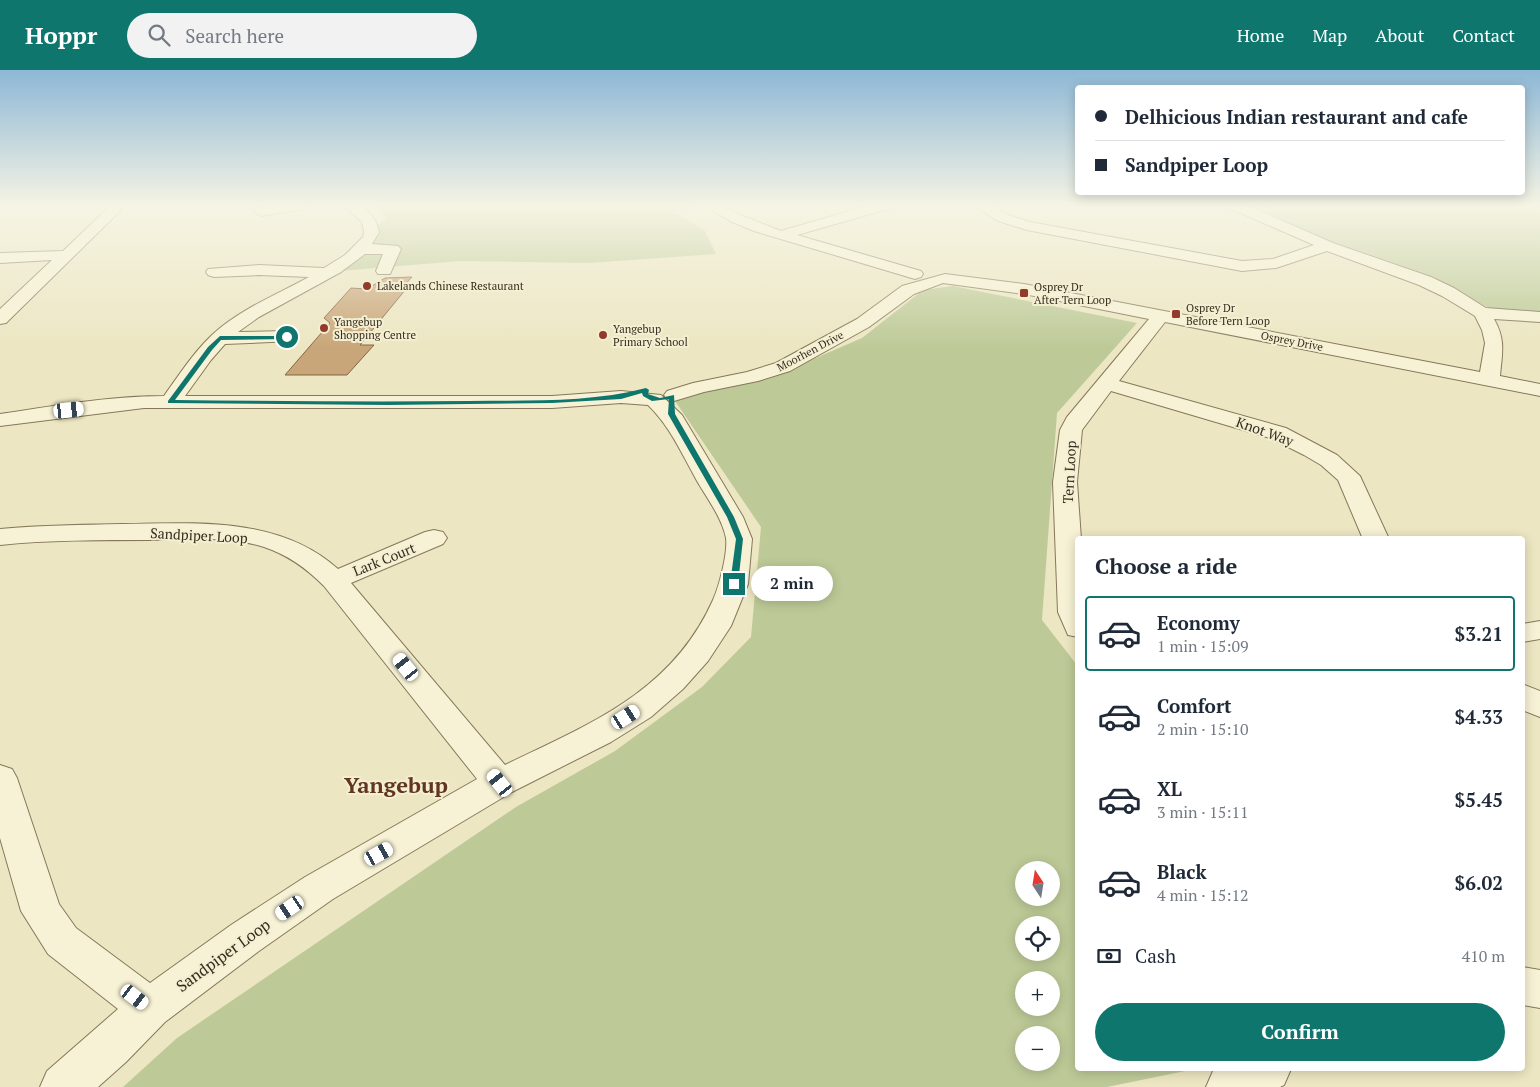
<!DOCTYPE html>
<meta charset="utf-8">
<style>
:root{--surface:#fff;--page:#f2f2f3;--text:#1f2937;--muted:#747a83;--line:#e0e1e3;--accent:#0f766e}
body{margin:0;font-family:"PT Serif",serif;background:var(--page);color:var(--text);height:100vh;display:flex;flex-direction:column;font-size:19px;white-space:nowrap}
*{box-sizing:border-box;margin:0}
p{font-size:16px;color:var(--muted)}
.icon{flex:none;width:28px;height:28px;fill:none;stroke:currentColor;stroke-width:2;stroke-linecap:round;stroke-linejoin:round}
.map{position:relative;flex:1;overflow:hidden}
.details{position:absolute;left:1075px;top:466px;width:450px;height:535px;display:flex;flex-direction:column;background:var(--surface);border-radius:5px;box-shadow:0 2px 12px #0003}
.details>*{flex:none}
.hud{position:absolute;left:1075px;top:15px;width:450px;height:110px;border-radius:5px;box-shadow:0 2px 12px #0003;display:grid;align-content:center;height:110px;padding:0 20px;background:var(--surface)}
.needle{width:32px;rotate:348deg}
.fabs{position:absolute;left:1015px;top:791px;display:grid;gap:10px}
.fabs a{display:grid;place-items:center;width:45px;height:45px;border-radius:50%;background:var(--surface);box-shadow:0 2px 12px #0003;font-size:25px}
.end{position:absolute;width:22px;height:22px;margin:-11px;border:6px solid #0f766e;background:#fff;box-shadow:0 0 0 2px #fff}
.from{border-radius:50%}
.bubble{position:absolute;height:35px;border-radius:18px;background:var(--surface);box-shadow:0 2px 12px #0003;font-size:16px;font-weight:800;line-height:35px;text-align:center}
.car{position:absolute;width:15px;height:30px;margin:-15px -8px;border-radius:6px;box-shadow:0 0 4px 1px #0007;background:linear-gradient(#fff 24%,#345 0 40%,#fff 0 76%,#345 0 86%,#fff 0)}
.hud b{display:flex;align-items:center;gap:18px;height:48px;font-size:19px}
.hud b+b{border-top:1px solid var(--line)}
.hud i{width:12px;height:12px;background:var(--text)}
ul{padding:0;list-style:none}
li{display:flex;align-items:center;gap:15px;height:75px;margin:0 10px 8px;padding:0 10px;border:2px solid transparent;border-radius:5px}
li div{flex:1}
li b{display:block;font-size:19px}
li em{font-style:normal;font-weight:800}
li.active{border-color:var(--accent)}
li>.icon{width:45px;height:45px;stroke-width:1.5}
h2{padding:0 20px;font-size:22px;line-height:60px}
.pay{display:flex;align-items:center;gap:12px;height:55px;padding:0 20px;font-size:19px}
.pay p{margin-inline-start:auto}
.cta{display:flex;gap:10px;margin-top:auto;padding:10px 20px}
.cta a{flex:1;height:58px;border-radius:30px;background:var(--accent);color:#fff;font-size:20px;font-weight:800;line-height:58px;text-align:center}
header{display:flex;align-items:center;gap:30px;box-sizing:border-box;height:70px;padding:0 25px;background:var(--accent);color:#fff}
header strong{font-size:24px}
nav{display:flex;gap:28px;margin-inline-start:auto;font-size:18px}
.search{width:350px;height:45px;background:var(--page);display:flex;align-items:center;gap:12px;box-sizing:border-box;padding:0 18px;border-radius:28px;color:var(--muted);font-size:19px}
.map>svg:first-child{display:block}
.green{fill:#bdca97;fill-rule:evenodd}
.building{fill:#c9a679;stroke:#846541}
.lines{fill:none;stroke-linecap:round;stroke-linejoin:round}
.minor-casing{stroke:#86775a;stroke-width:2}
.minor{fill:#f7f2d5;fill-rule:evenodd}
.route{fill:#0f766e}
.poi-dot{fill:#933a2c;stroke:#f4efd2;stroke-width:2}
.labels{text-anchor:middle;dominant-baseline:central;stroke-width:4;stroke-linejoin:round;paint-order:stroke}
.far-poi-label{font-size:11px;fill:#362d1e;stroke:#f4efd2;text-anchor:start}
.far-street-label{font-size:11px;fill:#362d1e;stroke:#f4efd2}
.street-label{font-size:14px;fill:#362d1e;stroke:#f4efd2}
.near-street-label{font-size:16px;fill:#362d1e;stroke:#f4efd2}
.near-district-label{font-size:22px;font-weight:bold;fill:#61361f;stroke:#f4efd2}
</style>
<header>
<strong>Hoppr</strong>
<div class="search"><svg class="icon" aria-label="search" viewBox="0 0 24 24"><circle cx="10" cy="10" r="6"/><path d="M15 15l6 6"/></svg>Search here</div>
<nav><a>Home</a><a>Map</a><a>About</a><a>Contact</a></nav>
</header>
<div class="map">
<svg width="1540" height="1017" viewBox="0 0 1540 1017">
<rect width="100%" height="100%" fill="#ece6c2"/>
<path class="green" d="M373 135H694L697 137 674 142 705 161 716 184 588 193 460 191 340 201 373 177 378 155 387 148Z
M1242 135H1540V243L1489 238 1434 207 1331 171Z
M953 216 1137 253 1057 343 1042 550 1077 595 1078 999H1195L1107 1017H123L177 968 516 737 615 681 702 617 751 567 761 457 673 328 767 309 862 268 923 220ZM1024 800H1051V828H1024ZM1024 855H1051V882H1024ZM1024 910H1051V938H1024ZM1024 965H1051V992H1024Z"/>
<path class="building" d="M412 207 401 219H406L360 275H374L347 305H285L330 253 324 248 351 218 367 219 385 208Z"/>
<g class="lines">
<g class="minor-casing">
<path id="minor" d="M106 135H120V141L6 253 0 254V239L52 190 0 193V183L63 181 106 140Z
M276 135H310L303 139 261 146 254 142 256 139Z
M343 135H360L371 145 376 152 379 162 372 174 398 176 401 179 390 204H378L376 201 383 184H365L341 202 259 247 238 262 287 261 294 263 296 267 294 271 225 274 211 290 185 326H552L621 321 661 325 682 345 743 447 752 469 748 514 731 556 708 591 683 619 651 647 611 672 512 722 333 829 259 881 165 952 126 992 98 1017H40L47 1001 118 939 48 884 21 841 0 768V695L12 699 17 708 59 834 76 858 150 913 231 855 305 807 477 709 324 516C306 498 288 485 264 477 228 466 186 469 149 470 100 470 50 470 0 475V459C41 455 82 455 122 454 196 453 279 446 338 499L425 462 434 460 443 462 447 468 443 474 351 513 505 695C590 654 672 622 713 530 719 517 728 483 726 468 722 448 707 428 697 411 682 384 670 356 648 335L621 333 552 338H144L0 356V344C54 336 109 326 164 326 179 305 193 283 212 265 240 239 276 225 309 207L259 205 214 207 208 205 206 202 208 199 259 195 324 198 345 185 363 167 364 162 362 152Z
M704 135H722L740 145 781 161 870 135H893L891 138 797 165 921 201 923 204 921 207 915 209 754 161 730 151Z
M973 135H991L1008 145 1030 152 1242 191 1273 189 1314 175 1229 138 1227 135H1246L1333 173 1431 207 1454 218 1486 238 1540 242V252L1494 249C1506 270 1502 283 1500 306L1540 314V326L1165 252 1119 311 1286 358 1337 385 1360 406 1389 469H1363L1338 410 1321 395 1304 385 1270 368 1111 321 1082 360 1077 412 1081 469H1078V567L1068 565 1058 542 1053 412 1060 360 1067 347 1149 249 1024 224 943 213 914 224 869 257 790 301 758 311 704 322 674 331 667 329 664 325 667 321 693 313 747 302 776 293 857 249 902 216 945 204 1024 214 1480 302 1485 273 1482 260 1475 246 1442 226 1419 215 1327 181 1276 198 1242 201 1027 160 998 151Z
M1540 551V569L1522 572V554Z
M1522 614 1540 621V647L1522 640Z
M1522 897 1540 900V938L1522 935Z
M1218 999H1291L1284 1015 1280 1017H1206L1213 1001Z"/>
</g>
<use href="#minor" class="minor"/>
</g>
<linearGradient id="sky" x2="0" y2="1"><stop stop-color="#8db8d6"/><stop offset="0.49" stop-color="#f6f4e4"/><stop offset="1" stop-color="#f6f4e4" stop-opacity="0"/></linearGradient>
<rect width="1540" height="278" fill="url(#sky)"/>
<path class="route" d="M220 266H287L290 267 287 269 221 270 212 280 175 330C273 331 371 332 469 331 528 330 589 333 646 318L649 320 648 324 660 328 674 325 675 344 734 447 743 469 738 514 734 516 730 514 736 469 727 447 668 344 669 329 652 331 643 326 642 323 621 329 552 333 388 335 168 333V331L208 277Z"/>
<g class="poi-dot">
<circle cx="367" cy="216" r="5"/>
<rect x="1019" y="218" width="10" height="10" rx="2.5"/>
<rect x="1171" y="239" width="10" height="10" rx="2.5"/>
<circle cx="324" cy="258" r="5"/>
<circle cx="603" cy="265" r="5"/>
</g>
<g class="labels">
<g class="far-poi-label">
<text x="377" y="216">Lakelands Chinese Restaurant</text>
<text x="1034" y="217">Osprey Dr<tspan x="1034" dy="13">After Tern Loop</tspan></text>
<text x="1186" y="238">Osprey Dr<tspan x="1186" dy="13">Before Tern Loop</tspan></text>
<text x="334" y="252">Yangebup<tspan x="334" dy="13">Shopping Centre</tspan></text>
<text x="613" y="259">Yangebup<tspan x="613" dy="13">Primary School</tspan></text>
</g>
<g class="far-street-label">
<text transform="translate(1292 271) rotate(11)">Osprey Drive</text>
<text transform="translate(810 281) rotate(-28)">Moorhen Drive</text>
</g>
<g class="street-label">
<text transform="translate(1265 361) rotate(20)">Knot Way</text>
<text transform="translate(1069 402) rotate(-87)">Tern Loop</text>
<text transform="translate(199 465) rotate(3)">Sandpiper Loop</text>
<text transform="translate(384 489) rotate(-22)">Lark Court</text>
</g>
<g class="near-street-label">
<text transform="translate(223 885) rotate(-36)">Sandpiper Loop</text>
</g>
<g class="near-district-label">
<text x="396" y="714">Yangebup</text>
</g>
</g>
</svg>
<div class="fabs">
<a><svg class="needle" viewBox="-14 -14 28 28"><path d="M0-13l5 13h-10z" fill="#e53935"/><path d="M0 13l5-13h-10z" fill="#747a83"/></svg></a>
<a><svg class="icon" aria-label="locate" viewBox="0 0 24 24"><circle cx="12" cy="12" r="6"/><path d="M12 2v4M12 18v4M2 12h4M18 12h4"/></svg></a>
<a>+</a>
<a>−</a>
</div>
<i class="end from" style="left:287px;top:267px"></i>
<i class="end" style="left:734px;top:514px"></i>
<div class="bubble" style="left:751px;top:496px;width:82px">2 min</div>
<i class="car" style="left:69px;top:340px;rotate:84deg"></i>
<i class="car" style="left:406px;top:597px;rotate:321deg"></i>
<i class="car" style="left:626px;top:647px;rotate:58deg"></i>
<i class="car" style="left:500px;top:713px;rotate:321deg"></i>
<i class="car" style="left:379px;top:784px;rotate:61deg"></i>
<i class="car" style="left:290px;top:838px;rotate:236deg"></i>
<i class="car" style="left:135px;top:927px;rotate:127deg"></i>
<div class="hud">
<b><i class="from"></i>Delhicious Indian restaurant and cafe</b>
<b><i></i>Sandpiper Loop</b>
</div>
<section class="details">
<h2>Choose a ride</h2>
<ul>
<li class="active"><svg class="icon" aria-label="car" viewBox="0 0 24 24"><path d="M5 17H2v-5l4-1 3-4h7l3 4 3 1v5h-3M9 17h6M6 11h13"/><circle cx="7" cy="17" r="2"/><circle cx="17" cy="17" r="2"/></svg><div><b>Economy</b><p>1 min · 15:09</p></div><em>$3.21</em></li>
<li><svg class="icon" aria-label="car" viewBox="0 0 24 24"><path d="M5 17H2v-5l4-1 3-4h7l3 4 3 1v5h-3M9 17h6M6 11h13"/><circle cx="7" cy="17" r="2"/><circle cx="17" cy="17" r="2"/></svg><div><b>Comfort</b><p>2 min · 15:10</p></div><em>$4.33</em></li>
<li><svg class="icon" aria-label="car" viewBox="0 0 24 24"><path d="M5 17H2v-5l4-1 3-4h7l3 4 3 1v5h-3M9 17h6M6 11h13"/><circle cx="7" cy="17" r="2"/><circle cx="17" cy="17" r="2"/></svg><div><b>XL</b><p>3 min · 15:11</p></div><em>$5.45</em></li>
<li><svg class="icon" aria-label="car" viewBox="0 0 24 24"><path d="M5 17H2v-5l4-1 3-4h7l3 4 3 1v5h-3M9 17h6M6 11h13"/><circle cx="7" cy="17" r="2"/><circle cx="17" cy="17" r="2"/></svg><div><b>Black</b><p>4 min · 15:12</p></div><em>$6.02</em></li>
</ul>
<div class="pay"><svg class="icon" aria-label="cash" viewBox="0 0 24 24"><path d="M3 7h18v10H3z"/><circle cx="12" cy="12" r="2"/></svg>Cash<p>410 m</p></div>
<div class="cta"><a>Confirm</a></div>
</section>
</div>
